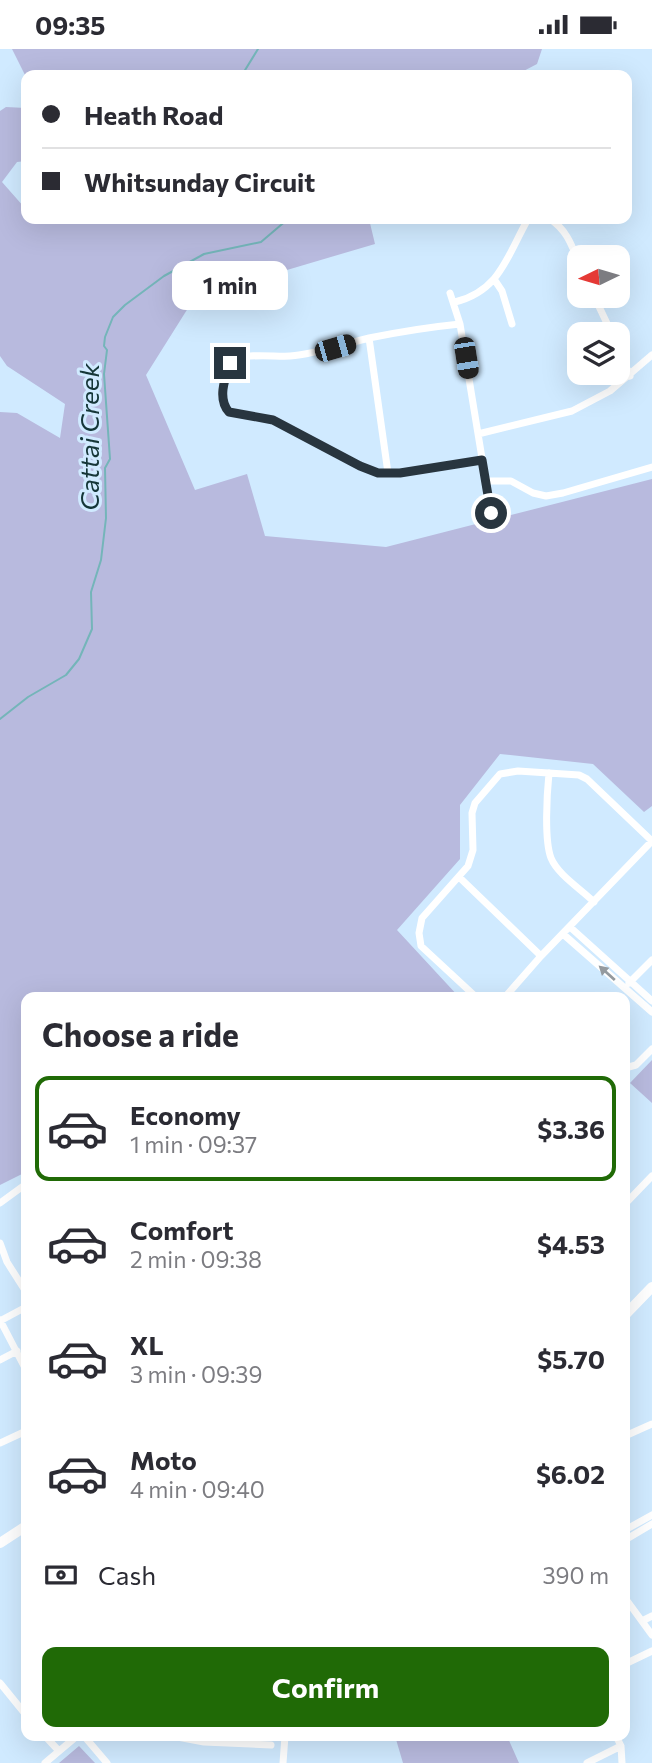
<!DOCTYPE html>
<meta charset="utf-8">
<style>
:root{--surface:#fff;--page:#f7f7f7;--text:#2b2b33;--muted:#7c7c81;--line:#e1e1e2;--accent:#206a06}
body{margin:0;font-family:Commissioner,sans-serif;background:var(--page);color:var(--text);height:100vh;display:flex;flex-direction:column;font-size:26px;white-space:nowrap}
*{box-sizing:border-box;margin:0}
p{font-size:23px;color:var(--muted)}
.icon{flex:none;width:38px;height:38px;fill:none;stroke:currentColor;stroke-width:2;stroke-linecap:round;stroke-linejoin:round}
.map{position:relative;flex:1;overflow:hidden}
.side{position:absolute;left:21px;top:943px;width:609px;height:749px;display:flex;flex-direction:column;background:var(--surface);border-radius:14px;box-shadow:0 7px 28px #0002}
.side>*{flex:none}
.guide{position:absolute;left:21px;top:21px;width:611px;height:154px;border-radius:14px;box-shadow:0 7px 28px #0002;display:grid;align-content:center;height:154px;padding:0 21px;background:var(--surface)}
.needle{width:46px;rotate:265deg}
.buttons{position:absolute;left:567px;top:196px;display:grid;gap:14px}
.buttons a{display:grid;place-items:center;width:63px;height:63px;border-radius:14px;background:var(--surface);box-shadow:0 7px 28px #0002;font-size:35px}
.end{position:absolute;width:32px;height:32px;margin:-16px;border:9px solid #28353f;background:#fff;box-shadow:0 0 0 4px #fff}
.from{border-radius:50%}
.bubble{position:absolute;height:49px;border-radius:14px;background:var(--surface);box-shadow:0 7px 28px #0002;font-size:23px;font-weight:700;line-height:49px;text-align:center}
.car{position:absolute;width:21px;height:42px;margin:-21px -10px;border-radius:9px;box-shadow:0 0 5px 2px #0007;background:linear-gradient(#222 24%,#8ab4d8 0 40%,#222 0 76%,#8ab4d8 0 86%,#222 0)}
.guide b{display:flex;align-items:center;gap:24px;height:66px;font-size:26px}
.guide b+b{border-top:2px solid var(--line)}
.guide i{width:18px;height:18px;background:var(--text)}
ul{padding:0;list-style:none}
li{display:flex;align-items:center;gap:21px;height:105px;margin:0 14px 10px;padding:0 7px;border:4px solid transparent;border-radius:14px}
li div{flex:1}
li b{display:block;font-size:26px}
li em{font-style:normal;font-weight:700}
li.on{border-color:var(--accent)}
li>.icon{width:63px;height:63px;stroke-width:1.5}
h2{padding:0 21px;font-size:32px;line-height:84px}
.pay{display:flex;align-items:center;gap:18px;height:77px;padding:0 21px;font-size:26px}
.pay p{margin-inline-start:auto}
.cta{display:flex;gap:14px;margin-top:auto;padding:14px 21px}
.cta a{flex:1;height:80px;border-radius:14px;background:var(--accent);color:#fff;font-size:28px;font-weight:700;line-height:80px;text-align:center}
.status{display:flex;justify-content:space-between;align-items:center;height:49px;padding:0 35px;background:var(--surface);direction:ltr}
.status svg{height:19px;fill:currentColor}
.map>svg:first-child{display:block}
.green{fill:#b8bade}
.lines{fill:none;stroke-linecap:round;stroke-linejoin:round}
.stream{stroke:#74b5b9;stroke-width:2}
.street{stroke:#fff;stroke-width:7}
.secondary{stroke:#fff;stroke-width:10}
.oneway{fill:#949a9f}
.route{stroke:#28353f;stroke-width:9}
.labels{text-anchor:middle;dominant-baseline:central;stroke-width:6;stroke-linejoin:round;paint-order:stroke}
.water-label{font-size:26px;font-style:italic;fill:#153638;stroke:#d0eaff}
</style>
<div class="status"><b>09:35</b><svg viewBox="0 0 49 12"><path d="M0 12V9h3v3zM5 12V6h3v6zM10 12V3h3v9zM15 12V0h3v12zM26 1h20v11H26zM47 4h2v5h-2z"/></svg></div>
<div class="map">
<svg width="652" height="1714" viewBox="0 0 652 1714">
<rect width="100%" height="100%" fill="#d0eaff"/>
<path class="green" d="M12 0H542L537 15 516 26H26V28Z
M6 58 26 59V112L17 113 2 133 24 158 26 156V170H369L375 195 195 248 146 326 195 441 247 425 265 487 386 498 652 430V757L644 763 593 715 500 705 460 756V810L397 881 459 948H26V1123L0 1136V363L17 364 60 389 65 355 7 317 0 307V62Z
M652 1011V1054L630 1034Z
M395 1687H507L519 1714H403Z
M79 1697 95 1714H59Z"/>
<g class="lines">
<path class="stream" d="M242 26 258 0
M0 670 28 648 66 626 79 610 92 580 91 543 101 511 106 469 105 419 110 410 104 325 107 301 104 297 105 288 113 268 125 256 164 227 204 205 261 193 288 170"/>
<path class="street" d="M550 170C567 181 572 197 579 214
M494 230 502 242 512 275
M450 244 460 275 491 464
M594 247 612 285
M455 253C500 242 507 207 528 170
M460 275C430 278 399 283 369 289 343 295 318 305 290 307 277 308 248 304 237 310 222 317 217 352 228 363L273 371 360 417 378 424H400L482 411
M369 289 388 424
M618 299 630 327
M478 385 572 362 610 342 652 306
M486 432H511L533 444 546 447 563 444 652 418
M549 724C547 744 544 791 551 809 558 826 581 840 594 853
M459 828 541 907
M570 878 652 952
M563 885 652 963
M629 934 652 911
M476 948 421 897 419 884 422 869 468 817 473 801 472 764 475 754 500 725 518 722 579 726 587 730 652 792
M505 948 541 907 652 792
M625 1019 636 1016 652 1000
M0 1154 26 1135
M625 1155 652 1127
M0 1194 7 1213 26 1243
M0 1271 26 1321
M0 1272 26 1258
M0 1311 17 1302
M625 1387 652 1375
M0 1394 26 1382
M625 1481 652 1466
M625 1491 652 1475
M625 1549 652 1586
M642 1572 652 1567
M625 1615 652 1602
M0 1634 26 1666
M45 1687 59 1702
M84 1687 107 1714
M172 1687 204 1693 271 1696
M616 1687 621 1697 622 1714
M45 1714 77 1687
M283 1714 285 1687
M587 1714 621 1697"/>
<path class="secondary" d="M625 1266 652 1238
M0 1494 26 1477"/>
</g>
<defs><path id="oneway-solid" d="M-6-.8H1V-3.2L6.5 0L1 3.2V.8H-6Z" transform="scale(1.75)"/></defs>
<use class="oneway" href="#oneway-solid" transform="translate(607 924) rotate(-138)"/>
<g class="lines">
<path class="route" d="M230 314C225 329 217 350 229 363L273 371 360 417 378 424H400L482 411 491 464"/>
</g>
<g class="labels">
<g class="water-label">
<text transform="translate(88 388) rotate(-90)">Cattai Creek</text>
</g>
</g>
</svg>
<div class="buttons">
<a><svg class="needle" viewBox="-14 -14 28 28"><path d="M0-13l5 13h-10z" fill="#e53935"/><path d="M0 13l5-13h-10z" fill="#7c7c81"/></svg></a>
<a><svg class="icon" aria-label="layers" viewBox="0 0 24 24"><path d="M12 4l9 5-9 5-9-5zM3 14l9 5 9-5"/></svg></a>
</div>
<i class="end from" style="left:491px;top:464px"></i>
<i class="end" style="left:230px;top:314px"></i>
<div class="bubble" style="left:172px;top:212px;width:116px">1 min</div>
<i class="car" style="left:335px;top:299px;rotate:74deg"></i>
<i class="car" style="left:466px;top:309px;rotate:171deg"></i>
<div class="guide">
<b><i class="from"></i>Heath Road</b>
<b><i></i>Whitsunday Circuit</b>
</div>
<section class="side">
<h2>Choose a ride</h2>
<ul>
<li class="on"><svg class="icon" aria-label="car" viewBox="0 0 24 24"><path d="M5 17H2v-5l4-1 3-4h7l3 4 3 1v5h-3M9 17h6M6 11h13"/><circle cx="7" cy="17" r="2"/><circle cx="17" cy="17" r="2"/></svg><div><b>Economy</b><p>1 min · 09:37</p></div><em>$3.36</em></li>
<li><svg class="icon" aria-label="car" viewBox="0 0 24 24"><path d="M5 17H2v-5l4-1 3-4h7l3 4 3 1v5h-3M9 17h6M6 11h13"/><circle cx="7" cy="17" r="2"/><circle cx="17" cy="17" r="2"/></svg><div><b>Comfort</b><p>2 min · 09:38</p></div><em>$4.53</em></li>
<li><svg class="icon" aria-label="car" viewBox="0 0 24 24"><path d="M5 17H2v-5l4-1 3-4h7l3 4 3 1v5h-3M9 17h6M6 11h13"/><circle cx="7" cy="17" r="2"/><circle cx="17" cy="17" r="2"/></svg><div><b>XL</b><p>3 min · 09:39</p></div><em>$5.70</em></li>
<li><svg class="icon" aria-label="car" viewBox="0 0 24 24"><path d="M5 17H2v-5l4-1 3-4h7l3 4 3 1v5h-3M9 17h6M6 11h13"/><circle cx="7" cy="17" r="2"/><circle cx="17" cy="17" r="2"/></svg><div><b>Moto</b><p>4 min · 09:40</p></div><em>$6.02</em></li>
</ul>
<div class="pay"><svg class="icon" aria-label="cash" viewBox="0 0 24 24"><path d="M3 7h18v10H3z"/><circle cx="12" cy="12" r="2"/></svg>Cash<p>390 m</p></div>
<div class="cta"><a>Confirm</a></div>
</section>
</div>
